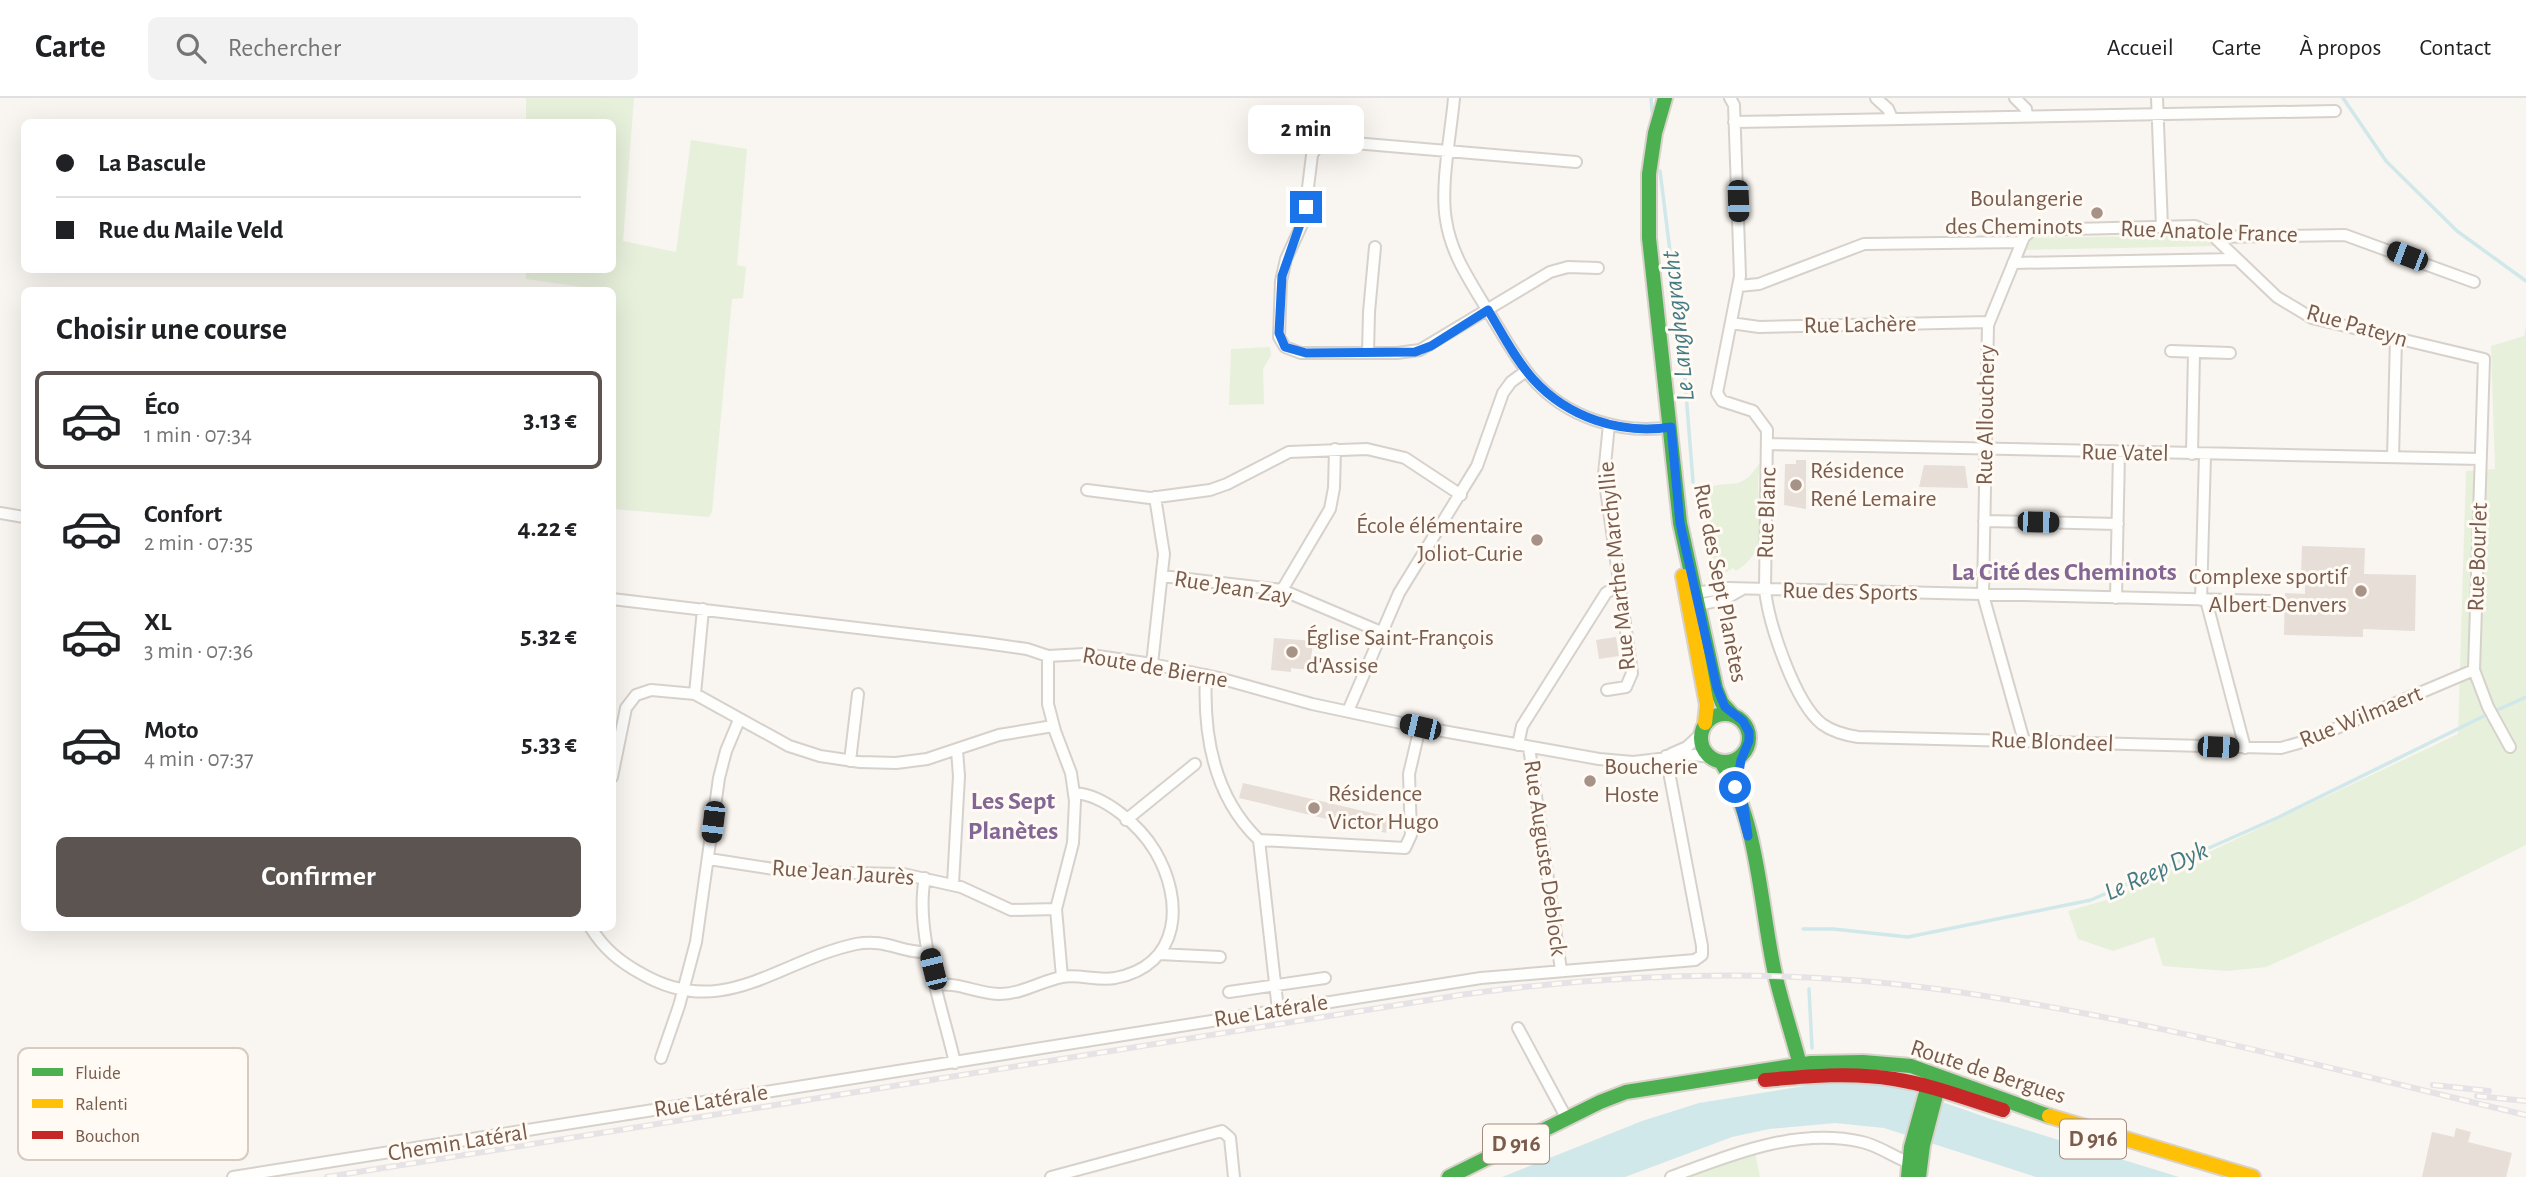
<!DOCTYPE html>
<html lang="fr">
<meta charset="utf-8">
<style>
:root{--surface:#fff;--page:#f2f2f2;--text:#202124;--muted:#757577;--line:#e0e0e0;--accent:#5c5450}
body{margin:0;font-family:"Alegreya Sans",sans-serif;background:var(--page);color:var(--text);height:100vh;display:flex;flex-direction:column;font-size:26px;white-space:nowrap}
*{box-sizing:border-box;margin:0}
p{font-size:23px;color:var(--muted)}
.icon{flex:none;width:38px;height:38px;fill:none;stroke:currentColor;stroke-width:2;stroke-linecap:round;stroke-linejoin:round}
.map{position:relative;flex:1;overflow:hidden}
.panel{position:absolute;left:21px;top:189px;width:595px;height:644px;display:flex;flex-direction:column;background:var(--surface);border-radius:10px;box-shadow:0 7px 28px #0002}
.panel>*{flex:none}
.banner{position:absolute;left:21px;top:21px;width:595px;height:154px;border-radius:10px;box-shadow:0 7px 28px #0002;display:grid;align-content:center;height:154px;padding:0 35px;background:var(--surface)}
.end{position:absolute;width:32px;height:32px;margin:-16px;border:9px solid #1a73e8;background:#fff;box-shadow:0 0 0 4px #fff}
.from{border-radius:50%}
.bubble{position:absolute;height:49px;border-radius:10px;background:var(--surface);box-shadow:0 7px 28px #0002;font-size:23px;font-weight:600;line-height:49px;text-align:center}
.car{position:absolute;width:21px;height:42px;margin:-21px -10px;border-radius:9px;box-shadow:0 0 5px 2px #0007;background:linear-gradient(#222 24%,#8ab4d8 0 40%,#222 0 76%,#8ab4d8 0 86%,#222 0)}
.banner b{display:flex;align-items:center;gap:24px;height:66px;font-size:26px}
.banner b+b{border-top:2px solid var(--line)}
.banner i{width:18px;height:18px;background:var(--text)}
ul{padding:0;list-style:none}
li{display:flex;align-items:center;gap:21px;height:98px;margin:0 14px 10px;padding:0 21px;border:4px solid transparent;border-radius:10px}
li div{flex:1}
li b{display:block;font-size:26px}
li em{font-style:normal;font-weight:600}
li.current{border-color:var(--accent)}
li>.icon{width:63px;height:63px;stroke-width:1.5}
h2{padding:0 35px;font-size:32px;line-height:84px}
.action{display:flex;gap:14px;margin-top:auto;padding:14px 35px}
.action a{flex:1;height:80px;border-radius:10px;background:var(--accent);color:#fff;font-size:28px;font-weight:600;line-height:80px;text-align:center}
header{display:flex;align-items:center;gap:42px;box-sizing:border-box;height:98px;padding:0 35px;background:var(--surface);border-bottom:2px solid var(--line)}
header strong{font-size:33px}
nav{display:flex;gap:38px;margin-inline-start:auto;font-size:24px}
.search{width:490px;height:63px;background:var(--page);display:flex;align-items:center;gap:18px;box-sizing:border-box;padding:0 24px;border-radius:10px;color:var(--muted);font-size:26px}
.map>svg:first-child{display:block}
.green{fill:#e7f0db}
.water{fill:#d0e8ea}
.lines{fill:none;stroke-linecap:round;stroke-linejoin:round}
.stream{stroke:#d0e8ea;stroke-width:3.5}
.building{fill:#e6ded7}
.street-casing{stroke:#d7d1cb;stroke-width:14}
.fast-casing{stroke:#d9d2cb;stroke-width:18}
.slow-casing{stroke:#d9d2cb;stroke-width:18}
.jam-casing{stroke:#d9d2cb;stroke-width:18}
.street{stroke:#fefefd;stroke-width:10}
.fast{stroke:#4caf50;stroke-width:14}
.slow{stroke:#ffc107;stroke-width:14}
.jam{stroke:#c62828;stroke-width:14}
.rail-casing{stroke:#e6e3e7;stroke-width:6}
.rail{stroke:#fffaf3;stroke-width:3.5;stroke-dasharray:10;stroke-linecap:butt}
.route{stroke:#1a73e8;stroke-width:9}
.poi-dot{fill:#a69286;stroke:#fffaf3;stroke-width:2.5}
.labels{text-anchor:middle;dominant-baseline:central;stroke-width:6;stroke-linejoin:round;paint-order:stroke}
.shield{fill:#fffaf3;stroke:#a28b7f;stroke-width:2}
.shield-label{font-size:23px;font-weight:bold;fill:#7a5c4d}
.poi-label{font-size:24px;fill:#7a5c4d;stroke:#fffaf3;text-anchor:start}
.street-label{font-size:24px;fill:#7a5c4d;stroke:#fffaf3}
.water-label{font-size:26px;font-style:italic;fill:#437c86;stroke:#fffaf3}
.neighbourhood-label{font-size:26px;font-weight:bold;fill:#846695;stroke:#fffaf3}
.key{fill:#fffaf3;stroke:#d7cbc1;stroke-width:2}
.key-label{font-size:19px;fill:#7a5c4d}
</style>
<header>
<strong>Carte</strong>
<div class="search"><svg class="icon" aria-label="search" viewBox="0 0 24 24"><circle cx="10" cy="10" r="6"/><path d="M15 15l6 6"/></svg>Rechercher</div>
<nav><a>Accueil</a><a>Carte</a><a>À propos</a><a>Contact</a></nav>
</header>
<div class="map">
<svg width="2526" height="1079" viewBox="0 0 2526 1079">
<rect width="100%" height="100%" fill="#f9f5f0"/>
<path class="green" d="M526 0H634L623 143 676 154 691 42 747 51 737 167 746 169 743 200 732 201 712 414 709 419 613 411 612 192H583L582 189 526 181V172H612V24H526Z
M2200 137 2215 148 2026 152 2031 140Z
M2526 227V747L2409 805 2266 869 2227 873 2163 868 2154 839 2113 853 2078 841 2068 813 2110 801 2458 636 2466 373 2495 371 2491 248 2524 238Z
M1270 249 1271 257 1263 271 1264 306 1229 307 1231 251Z
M1760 365C1759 376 1757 389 1759 399 1764 428 1764 456 1736 473L1733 470 1715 481H1708L1712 465 1699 403C1707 383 1721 388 1738 385 1748 382 1754 373 1760 365Z
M1755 1054 1760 1079H1686Z"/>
<path class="water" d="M1817 986H1872L1908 992 1991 1021 2179 1079H2036L1884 1030 1835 1025 1769 1031 1732 1039 1625 1079H1502L1642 1023 1699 1005Z"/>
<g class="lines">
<path class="stream" d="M1651 0 1652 14
M2343 0 2386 63 2457 133 2526 183
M1660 73 1683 257 1693 384
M2495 613 2526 599
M1803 831H1833L1908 839 2091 802 2279 719 2484 618
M1809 891 1812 950"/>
</g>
<path class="building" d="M1796 362H1806V411L1784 407 1785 366H1796Z
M1924 367 1965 368 1968 390 1919 389Z
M2302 448 2365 450 2364 476 2416 477 2415 533 2363 531V539L2284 537 2285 495 2305 496V479H2301Z
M1616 539 1619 558 1599 561 1596 542Z
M1274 540 1313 543 1310 572 1291 570V574L1271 572Z
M1243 685 1389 719 1386 735 1239 700Z
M2456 1030 2471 1034 2468 1044 2512 1055 2506 1079H2422L2432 1034 2454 1039Z"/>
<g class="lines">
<g class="street-casing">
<path id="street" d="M1454 0C1451 35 1440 88 1446 122 1451 156 1470 183 1488 213 1502 235 1515 260 1532 280 1565 319 1620 337 1671 329
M1730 0 1734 7 1740 178 1717 295 1722 303 1753 313 1767 332 1765 492C1769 527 1795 605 1822 626 1833 634 1845 637 1858 639L2281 650 2306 643 2474 572
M1876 0 1888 11 1892 20
M2015 0 2026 11 2027 18
M2157 0 2162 129
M1734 24 2335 13
M1576 64 1331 43 1318 47 1312 57 1304 122 1286 161 1281 183 1279 239 1285 249 1301 255H1397L1420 252 1550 174 1568 169 1598 170
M2214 139 2345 137 2474 184
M2013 165 2236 161
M1739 188 1759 186 1864 146 2022 144
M1731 225 1759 229 1989 224
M2171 253 2230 255
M1368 255 1369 214 1375 149
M1768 346 2481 361
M2192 356 2194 254
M2393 359 2396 240
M1087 392 1150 400 1210 392 1227 386 1289 354 1367 351 1405 360 1461 397
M0 415 24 419
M1984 423 2118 426
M1162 478 1282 492 1381 534
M1282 492 1330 411 1334 390 1335 351
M1690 496 1727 490 2271 503
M2116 500 2119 355
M612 501 985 545 1027 551 1048 558 1084 556 1152 566 1219 580 1312 606 1420 629 1599 661 1633 664 1694 657 1711 659
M2201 502 2205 357
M2206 502 2245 650
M1694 508 1725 501 1741 492
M1048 558V606L1055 633 1071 675 1075 703 1073 745 1056 811 1062 879
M1152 566 1164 456 1155 399
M1206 577C1203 637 1214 699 1259 742L1405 750 1411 737 1409 676 1420 629
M1607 592 1626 589 1632 575 1604 377 1609 326
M695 596 703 511
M1348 613 1399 495 1477 368 1503 295 1511 284 1526 273
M2024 643 1983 497 1988 227 2024 139 2032 132 2195 128 2209 134 2277 199 2312 220 2484 261 2474 572 2488 609 2510 649
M1518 647 1522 628 1606 495 1619 487
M1529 649 1561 872
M1671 656 1687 649 1701 636
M850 663 858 596
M612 679 626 610 636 597 651 592 695 596 789 648 820 658 860 664 896 665 927 661 999 637 1053 628
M1126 722 1195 666
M1259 742 1278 912
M709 761 793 774 903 776 961 789 1011 812 1056 811
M925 780C914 832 943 912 955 965
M953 786 959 678 957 652
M591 830C604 851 620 864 642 876 724 923 777 863 856 846 887 840 902 856 929 854
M1159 856 1220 859
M937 887C959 884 978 896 1000 896 1022 896 1041 883 1062 879 1079 876 1097 883 1115 880 1182 867 1184 802 1155 753 1140 728 1105 697 1075 695
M1229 894 1325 880
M1518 930 1567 1021
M661 960 679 908 696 844 719 680 726 653 739 622
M233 1079 1481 880 1695 862 1702 857V848L1666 658
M1051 1079 1222 1033 1230 1040 1234 1079
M1671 1079C1731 1057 1796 1029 1862 1044 1881 1048 1897 1062 1916 1067"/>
</g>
<g class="fast-casing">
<path id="fast" d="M1665 0 1655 35 1649 76V140L1680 425 1716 590 1722 605 1732 616
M1701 640a24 24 0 1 1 48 0a24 24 0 1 1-48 0Z
M1721 664C1759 723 1760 809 1775 876 1783 910 1794 942 1802 975
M1449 1079 1600 1004 1626 994 1811 965 1863 964 1911 968 2049 1018
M1908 1079 1911 1049 1930 980
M1919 1079 1923 1047 1940 982"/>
</g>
<g class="slow-casing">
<path id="slow" d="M1683 478 1707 607 1705 625
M2049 1018 2253 1079"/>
</g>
<g class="jam-casing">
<path id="jam" d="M1765 982C1808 978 1852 974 1894 981 1932 987 1967 1001 2003 1012"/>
</g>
<use href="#street" class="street"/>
<use href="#fast" class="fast"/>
<use href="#slow" class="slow"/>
<use href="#jam" class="jam"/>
<g class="rail-casing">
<path id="rail" d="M2433 987 2489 993
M2477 998 2526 1003
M327 1079 1460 897C1617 875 1780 870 1937 891 2136 918 2331 971 2526 1017"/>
</g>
<use href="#rail" class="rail"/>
</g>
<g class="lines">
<path class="route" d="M1306 109 1282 178 1279 235 1285 249 1306 255 1415 254 1431 248 1488 212C1502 235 1515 261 1533 281 1567 319 1620 337 1671 329L1680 425 1717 590 1725 609 1743 623 1749 634V643L1741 662 1739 674 1748 738 1735 689"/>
</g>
<g class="poi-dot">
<circle cx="2097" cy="115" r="7"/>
<circle cx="1796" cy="387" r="7"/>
<circle cx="1537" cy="442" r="7"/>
<circle cx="2361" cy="493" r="7"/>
<circle cx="1292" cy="554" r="7"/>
<circle cx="1590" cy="683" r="7"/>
<circle cx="1314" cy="710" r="7"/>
</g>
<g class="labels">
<g class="shield">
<rect x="2060" y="1021.5" width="66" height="39" rx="5"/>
<rect x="1483" y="1026.5" width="66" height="39" rx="5"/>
</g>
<g class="shield-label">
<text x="2093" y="1041">D 916</text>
<text x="1516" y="1046">D 916</text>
</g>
<g class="poi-label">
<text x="2083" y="101" text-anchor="end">Boulangerie<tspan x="2083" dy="28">des Cheminots</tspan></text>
<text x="1810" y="373">Résidence<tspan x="1810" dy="28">René Lemaire</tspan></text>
<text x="1523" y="428" text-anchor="end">École élémentaire<tspan x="1523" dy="28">Joliot-Curie</tspan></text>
<text x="2347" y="479" text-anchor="end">Complexe sportif<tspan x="2347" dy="28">Albert Denvers</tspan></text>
<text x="1306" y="540">Église Saint-François<tspan x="1306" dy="28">d'Assise</tspan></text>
<text x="1604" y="669">Boucherie<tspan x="1604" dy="28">Hoste</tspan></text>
<text x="1328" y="696">Résidence<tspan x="1328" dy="28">Victor Hugo</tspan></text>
</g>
<g class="street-label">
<text transform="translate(2209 134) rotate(2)">Rue Anatole France</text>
<text transform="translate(1860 227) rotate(-1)">Rue Lachère</text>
<text transform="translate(2357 228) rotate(16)">Rue Pateyn</text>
<text transform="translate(1986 317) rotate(-89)">Rue Allouchery</text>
<text transform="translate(2125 355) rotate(1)">Rue Vatel</text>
<text transform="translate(1767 415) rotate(-88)">Rue Blanc</text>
<text transform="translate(2478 459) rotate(-88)">Rue Bourlet</text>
<text transform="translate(1617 468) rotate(-96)">Rue Marthe Marchyllie</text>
<text transform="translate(1720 485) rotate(79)">Rue des Sept Planètes</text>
<text transform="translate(1233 490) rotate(9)">Rue Jean Zay</text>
<text transform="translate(1850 494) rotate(1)">Rue des Sports</text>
<text transform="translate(1155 570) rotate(10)">Route de Bierne</text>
<text transform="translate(2361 619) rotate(-22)">Rue Wilmaert</text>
<text transform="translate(2052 644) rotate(2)">Rue Blondeel</text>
<text transform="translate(1545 760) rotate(82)">Rue Auguste Deblock</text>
<text transform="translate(843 775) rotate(4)">Rue Jean Jaurès</text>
<text transform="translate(1271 913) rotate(-9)">Rue Latérale</text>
<text transform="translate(1988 974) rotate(18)">Route de Bergues</text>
<text transform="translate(711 1003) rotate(-9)">Rue Latérale</text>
<text transform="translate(458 1045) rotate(-9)">Chemin Latéral</text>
</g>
<g class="water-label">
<text transform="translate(1678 228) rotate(-96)">Le Langhegracht</text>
<text transform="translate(2156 773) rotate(-24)">Le Reep Dyk</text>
</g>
<g class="neighbourhood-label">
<text x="2064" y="474">La Cité des Cheminots</text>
<text x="1013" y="703">Les Sept<tspan x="1013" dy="30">Planètes</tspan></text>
</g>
</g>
<rect x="18" y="950" width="230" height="112" rx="10" class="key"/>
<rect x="32" y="970" width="31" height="8" fill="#4caf50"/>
<rect x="32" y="1001" width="31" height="9" fill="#ffc107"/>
<rect x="32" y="1033" width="31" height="8" fill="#c62828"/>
<g class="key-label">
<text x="75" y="981">Fluide</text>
<text x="75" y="1012">Ralenti</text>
<text x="75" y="1044">Bouchon</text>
</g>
</svg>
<i class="end from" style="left:1735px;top:689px"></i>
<i class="end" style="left:1306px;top:109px"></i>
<div class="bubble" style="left:1248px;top:7px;width:116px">2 min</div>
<i class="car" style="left:1738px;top:103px;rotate:178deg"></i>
<i class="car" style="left:2407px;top:158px;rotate:291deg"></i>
<i class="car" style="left:2038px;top:424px;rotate:91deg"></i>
<i class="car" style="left:1420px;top:629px;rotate:283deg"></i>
<i class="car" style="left:2218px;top:649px;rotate:92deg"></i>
<i class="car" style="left:713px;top:724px;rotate:187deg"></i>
<i class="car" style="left:933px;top:871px;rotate:346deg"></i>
<div class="banner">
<b><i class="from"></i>La Bascule</b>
<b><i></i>Rue du Maile Veld</b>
</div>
<section class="panel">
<h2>Choisir une course</h2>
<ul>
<li class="current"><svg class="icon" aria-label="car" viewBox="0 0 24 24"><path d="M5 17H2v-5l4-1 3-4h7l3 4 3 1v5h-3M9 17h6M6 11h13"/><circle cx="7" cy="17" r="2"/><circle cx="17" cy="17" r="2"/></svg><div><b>Éco</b><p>1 min · 07:34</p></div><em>3.13 €</em></li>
<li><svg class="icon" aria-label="car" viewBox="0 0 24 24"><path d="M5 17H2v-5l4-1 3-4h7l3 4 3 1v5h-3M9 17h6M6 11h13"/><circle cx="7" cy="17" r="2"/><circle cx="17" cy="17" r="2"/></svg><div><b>Confort</b><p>2 min · 07:35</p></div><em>4.22 €</em></li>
<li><svg class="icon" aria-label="car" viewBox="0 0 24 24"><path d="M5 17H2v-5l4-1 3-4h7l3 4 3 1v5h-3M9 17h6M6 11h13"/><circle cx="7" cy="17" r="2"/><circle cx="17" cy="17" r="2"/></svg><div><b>XL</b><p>3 min · 07:36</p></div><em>5.32 €</em></li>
<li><svg class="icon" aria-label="car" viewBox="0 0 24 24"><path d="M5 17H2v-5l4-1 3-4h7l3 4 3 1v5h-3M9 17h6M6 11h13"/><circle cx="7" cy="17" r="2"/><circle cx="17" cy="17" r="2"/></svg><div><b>Moto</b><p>4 min · 07:37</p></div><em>5.33 €</em></li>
</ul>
<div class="action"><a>Confirmer</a></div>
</section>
</div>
